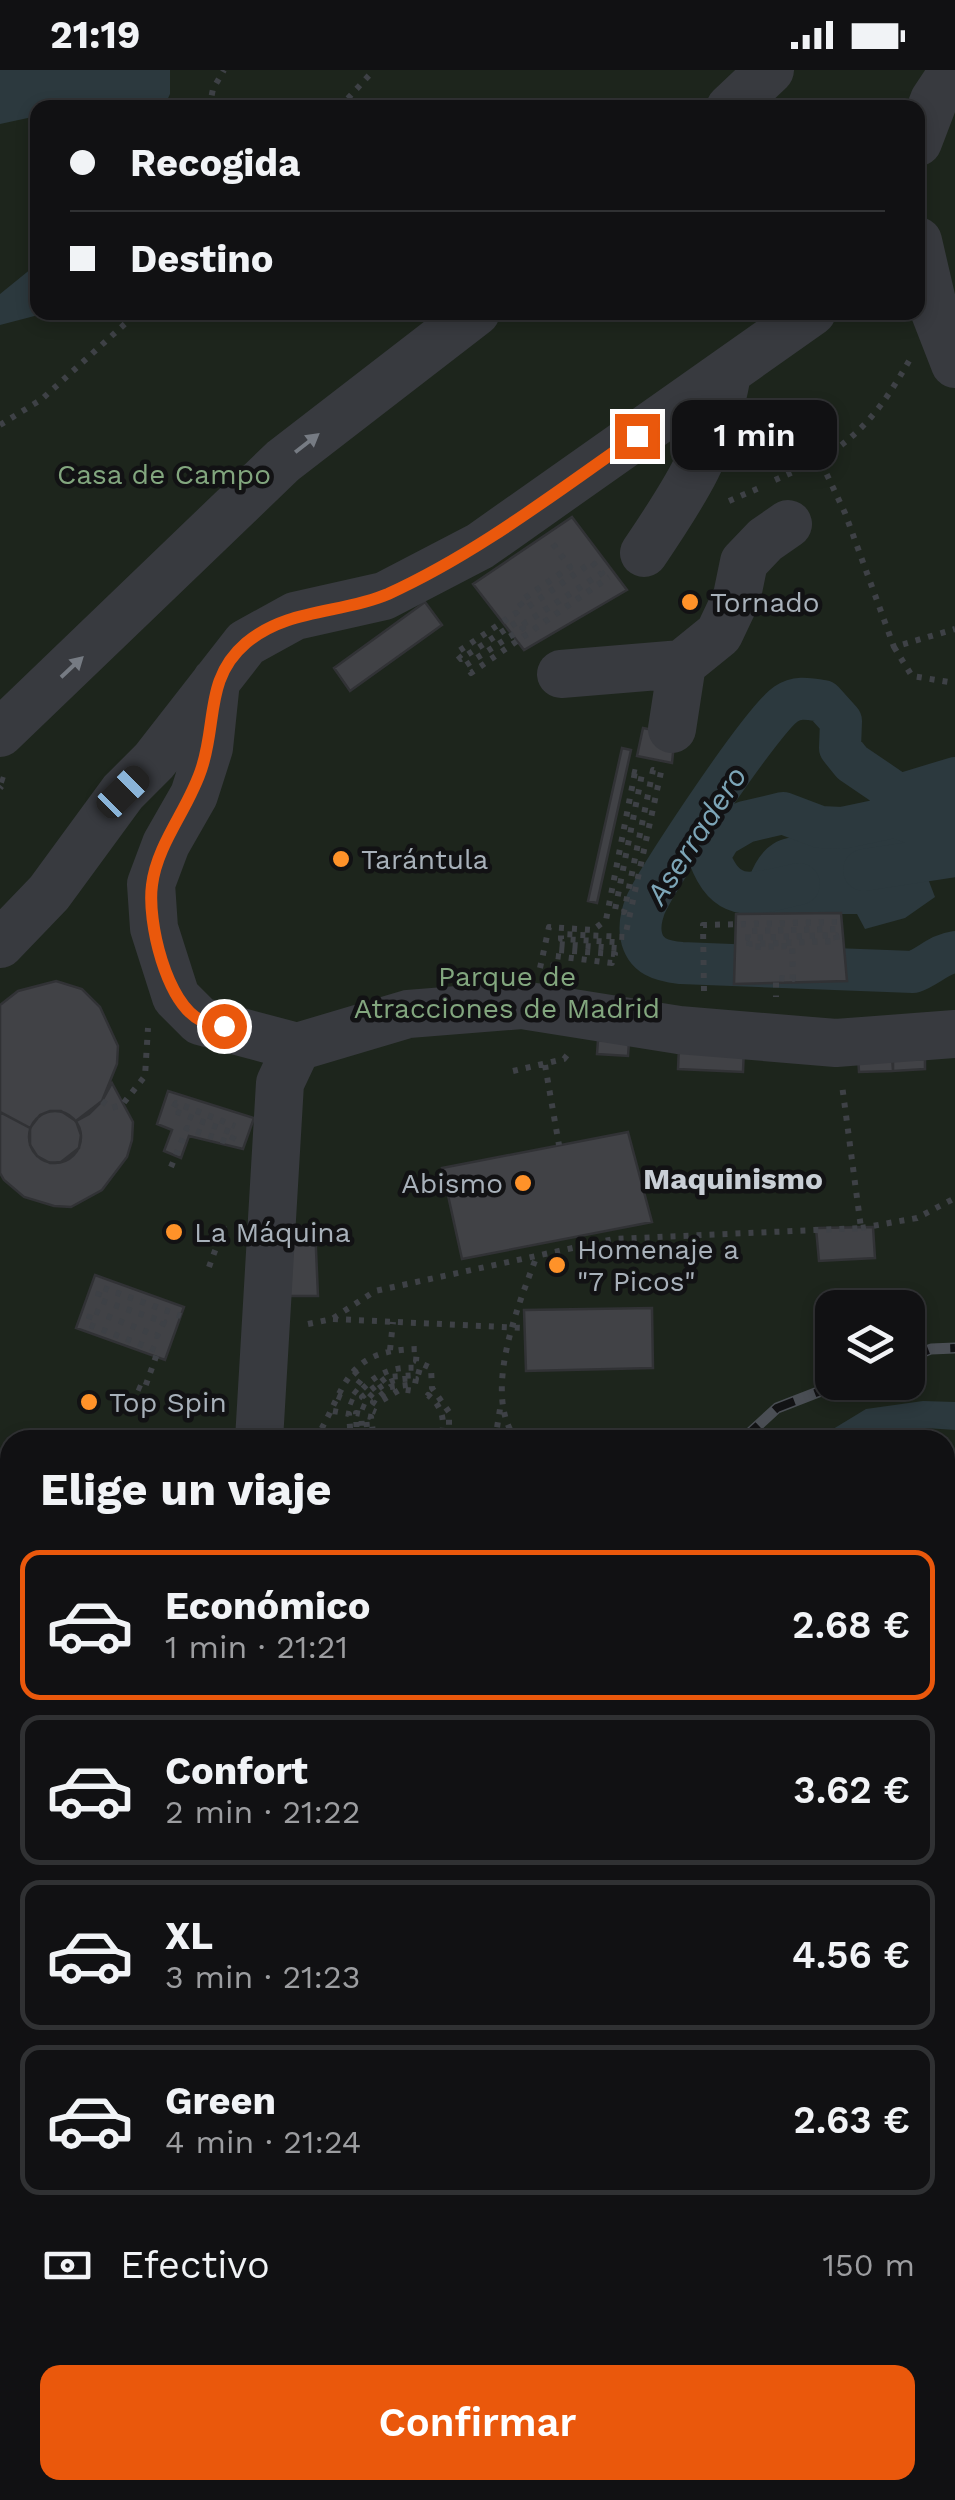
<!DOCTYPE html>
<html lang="es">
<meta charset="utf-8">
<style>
:root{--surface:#111113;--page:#1e1f21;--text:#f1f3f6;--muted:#9c9da0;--line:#303133;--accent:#ea580c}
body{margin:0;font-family:"Work Sans",sans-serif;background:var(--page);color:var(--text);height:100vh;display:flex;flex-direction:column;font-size:38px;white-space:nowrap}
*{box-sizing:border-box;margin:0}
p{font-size:32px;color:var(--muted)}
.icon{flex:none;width:55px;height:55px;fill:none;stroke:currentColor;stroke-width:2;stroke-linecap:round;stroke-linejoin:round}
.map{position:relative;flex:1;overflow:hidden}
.side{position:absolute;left:0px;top:1360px;width:955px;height:1070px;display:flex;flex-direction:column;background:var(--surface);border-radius:30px 30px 0 0;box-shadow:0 5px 15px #0003,0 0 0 2px var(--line)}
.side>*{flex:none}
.banner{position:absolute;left:30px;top:30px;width:895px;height:220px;border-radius:20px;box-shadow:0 5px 15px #0003,0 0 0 2px var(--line);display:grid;align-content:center;height:220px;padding:0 40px;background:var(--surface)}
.buttons{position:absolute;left:815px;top:1220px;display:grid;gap:20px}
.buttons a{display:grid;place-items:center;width:110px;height:110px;border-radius:20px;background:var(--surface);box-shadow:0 5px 15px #0003,0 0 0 2px var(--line);font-size:50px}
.end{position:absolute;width:45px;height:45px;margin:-22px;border:12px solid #ea580c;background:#fff;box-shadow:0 0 0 5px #fff}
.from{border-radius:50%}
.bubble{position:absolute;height:70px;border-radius:20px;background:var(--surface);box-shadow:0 5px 15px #0003,0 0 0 2px var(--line);font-size:32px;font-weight:600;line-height:70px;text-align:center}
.car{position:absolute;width:30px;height:60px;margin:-30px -15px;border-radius:12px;box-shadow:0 0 8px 2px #0007;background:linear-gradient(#222 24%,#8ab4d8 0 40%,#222 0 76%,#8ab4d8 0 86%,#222 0)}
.banner b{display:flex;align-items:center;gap:35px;height:95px;font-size:38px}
.banner b+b{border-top:2px solid var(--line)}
.banner i{width:25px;height:25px;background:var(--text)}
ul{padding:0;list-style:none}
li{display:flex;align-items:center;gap:30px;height:150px;margin:0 20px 15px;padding:0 20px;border:5px solid var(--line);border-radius:20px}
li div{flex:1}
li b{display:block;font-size:38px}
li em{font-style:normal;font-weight:600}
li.active{border-color:var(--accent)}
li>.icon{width:90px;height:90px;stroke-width:1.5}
h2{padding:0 40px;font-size:45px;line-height:120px}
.pay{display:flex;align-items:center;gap:25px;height:110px;padding:0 40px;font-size:38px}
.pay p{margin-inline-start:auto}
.cta{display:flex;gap:20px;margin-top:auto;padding:20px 40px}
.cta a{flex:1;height:115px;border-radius:20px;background:var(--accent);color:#fff;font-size:40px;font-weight:600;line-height:115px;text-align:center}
.status{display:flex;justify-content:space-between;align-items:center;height:70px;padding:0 50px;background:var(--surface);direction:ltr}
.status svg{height:28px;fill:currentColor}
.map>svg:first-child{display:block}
.green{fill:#1d251c;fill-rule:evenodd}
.water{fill:#2c393e}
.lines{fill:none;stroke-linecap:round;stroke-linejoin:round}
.canal{stroke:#2c393e;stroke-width:42}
.building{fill:#414246;stroke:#313235;stroke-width:2.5}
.path{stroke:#3e4146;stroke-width:6;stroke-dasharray:5 8;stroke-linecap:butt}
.minor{stroke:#383a3f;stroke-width:48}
.rail-casing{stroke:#4a4e54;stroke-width:11}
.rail{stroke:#121214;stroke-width:8;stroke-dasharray:22;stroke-linecap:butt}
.oneway{fill:#767b83}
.route{stroke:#ea580c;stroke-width:12}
.poi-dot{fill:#ff9229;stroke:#121214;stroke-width:4}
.labels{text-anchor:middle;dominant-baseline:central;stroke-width:9;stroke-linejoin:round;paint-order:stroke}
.park-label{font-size:28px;fill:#82a67e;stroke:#121214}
.poi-label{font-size:28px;fill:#a8b1ba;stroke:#121214;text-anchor:start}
.water-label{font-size:30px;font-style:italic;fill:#7da6b8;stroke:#121214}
.neighbourhood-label{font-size:30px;font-weight:bold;fill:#c9cfd6;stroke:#121214}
</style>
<div class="status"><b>21:19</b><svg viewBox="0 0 49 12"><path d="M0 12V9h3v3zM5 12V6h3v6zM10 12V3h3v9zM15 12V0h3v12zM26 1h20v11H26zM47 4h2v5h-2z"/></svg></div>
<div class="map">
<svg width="955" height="2430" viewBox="0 0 955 2430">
<rect width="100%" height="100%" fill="#171719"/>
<path class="green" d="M0 0H955V2430H0ZM38 38H918V242H38ZM832 1238H908V1312H832ZM10 1370H945V2420H10Z"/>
<path class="water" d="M0 0H170V24L164 37 38 38 37 46 0 54Z
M37 194 38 242 46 243 0 255V224Z
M889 761 910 762 935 827 905 848 865 859 857 844H761L743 836C746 809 757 774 788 768 800 765 815 773 827 773 849 773 869 769 889 761Z
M923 1331 955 1332V1360L926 1358 870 1364 864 1370H815L866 1339Z"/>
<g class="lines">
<path class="canal" d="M955 708 899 725 852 693 840 678 841 651 823 631C809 629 798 626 786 634 763 649 664 798 649 828 643 838 639 853 641 865 645 887 662 891 681 893L913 902C928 897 939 884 955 882
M864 800 955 786
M799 814C756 823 727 837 709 786L721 766 745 752 783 743 820 757 842 758 894 747 922 756 949 747"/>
</g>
<path class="building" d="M572 447 627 520 524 580 473 514Z
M425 532 442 555 350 621 334 598Z
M643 658 675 664 672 693 637 686Z
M622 678 631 680 597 833 588 831Z
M841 843 847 911 734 914 736 844Z
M56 911 82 919 100 937 118 976 117 994 102 1031 89 1044 76 1051 61 1041H50L40 1045 30 1058 0 1042V935L18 921Z
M598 970 629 972 628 986 597 984Z
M679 975 744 978 743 1002 678 999Z
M892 986 893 1001 859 1002 858 987Z
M925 989V999L893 1001V990Z
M112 1013 133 1052 132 1070 127 1087 102 1120 71 1137 54 1136 24 1127 4 1110 0 1103V1042L30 1058V1075L37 1086 50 1093 61 1092 79 1078 81 1065 76 1051 102 1031Z
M168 1021 254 1048 243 1079 189 1066 181 1088 164 1081 172 1060 157 1054Z
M29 1067a26 26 0 1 1 52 0a26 26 0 1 1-52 0Z
M628 1062 652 1152 462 1189 442 1098Z
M315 1156 318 1226H282V1158Z
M873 1157 875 1188 819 1191 816 1158Z
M95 1205 184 1237 165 1290 76 1258Z
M652 1238 653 1298 526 1301 524 1240Z
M955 1431V1455L945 1456V1432Z
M955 1495V1680L945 1682V1499Z
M10 1637V1696L0 1723V1641Z
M955 2073V2205L945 2219V2085Z"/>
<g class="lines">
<path class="path" d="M209 38 213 19 224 0
M339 38 374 0
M0 355 42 329 138 242
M820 390C864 362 883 336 909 291
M775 410 820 390 845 443 894 577 955 559
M729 431 759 418
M553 474 570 497 519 532 525 539 592 492 602 503 525 553 516 543 456 583 461 589 517 552 523 558 466 595 471 603 609 507
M894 577 912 606 955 613
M0 709 6 711 0 718
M540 898 549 857 593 860 606 850 635 702
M553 898 555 886 612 893 615 884 558 880 559 874 617 878 616 872 561 869V864L625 867 661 702 653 700 624 842 615 840 642 704 629 701
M704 921 703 855 837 852 836 859 748 861V868L836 865 837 871 749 874V877L792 876 793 909 776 908V927
M545 995 559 1075
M513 1001 564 989 568 984
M102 1031 111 1038 122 1035 145 1006 148 958
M171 1097 187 1058 230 1073 235 1064 172 1040 176 1033 235 1056
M861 1158 917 1148 955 1128
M209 1197 226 1151
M333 1249 525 1258
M308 1254 332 1249 375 1221 614 1169 861 1158 842 1015
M390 1280 393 1252
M354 1301 362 1309 353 1320 358 1324C376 1303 392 1296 420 1298L418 1305 387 1307 362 1327 367 1330C381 1313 395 1307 416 1309L415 1314 390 1317 373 1332 376 1334 401 1319 414 1321
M137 1317 144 1320 158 1281 87 1254 92 1240 157 1266 164 1252 97 1229 101 1217 181 1246
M337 1326 376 1342
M333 1341 349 1344 351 1370
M315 1370C347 1318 343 1280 417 1279L416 1291 431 1298 432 1318 449 1342V1367L442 1364C445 1348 441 1335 428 1325L426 1328
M357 1370 356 1343 361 1344 363 1370
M368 1370 366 1346 371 1347 374 1370
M435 1370H436
M495 1370 500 1339
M517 1370C481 1326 518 1236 536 1188
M0 1847 10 1850
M0 2029H10
M0 2049 10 2051
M0 2061 10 2063
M0 2068 10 2070
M0 2075 10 2076
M0 2082 9 2083V2090L0 2089
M0 2095H6V2102L0 2101
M0 2109 5 2110 0 2113
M945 2114 946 2104 955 2100V2104
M0 2122H6L5 2128 0 2127
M0 2134 4 2135 0 2143
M945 2186 955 2139
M945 2202 955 2181
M112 2420 122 2430
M323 2420 334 2430
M571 2420 582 2430
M13 2430 34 2425 37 2420"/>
<path class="minor" d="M730 38 770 0
M918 72 934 30 954 0
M918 171 934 240 955 294
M644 483C686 421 714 378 727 304
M561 604 682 594
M216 611 209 678 194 725 166 774 151 814 154 858 176 927 200 951 297 977
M672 659 682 594 719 564 737 526 744 492 765 470 788 454
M0 663 283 391 476 242
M0 874 49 823 123 722 154 691 246 573 295 546 384 526 480 476 812 242
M259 1370 280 1013 297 977 408 944 522 935 679 960 836 973 955 964
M0 1482 10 1490
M0 1568 10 1556
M945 1739 955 1722
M945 1977 955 1992
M945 2254 955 2243
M945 2403 955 2390
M253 2430 259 2420
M805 2430 812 2420"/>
<g class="rail-casing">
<path id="rail" d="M908 1288 931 1279 955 1278
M742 1370 777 1338 844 1312
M945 2219 955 2205
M85 2420 94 2430
M774 2430 776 2420"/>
</g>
<use href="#rail" class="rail"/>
</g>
<defs><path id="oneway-solid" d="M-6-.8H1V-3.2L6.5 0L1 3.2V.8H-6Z" transform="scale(2.5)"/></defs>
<g class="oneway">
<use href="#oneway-solid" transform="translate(307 373) rotate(-38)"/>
<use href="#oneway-solid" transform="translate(72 597) rotate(-43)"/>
</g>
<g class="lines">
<path class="route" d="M224 956C217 955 208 954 202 951 166 934 147 851 152 815 157 773 190 737 202 697 217 651 205 608 246 573 288 538 341 544 388 524 478 483 556 422 637 366"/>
</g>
<g class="poi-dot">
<circle cx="690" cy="532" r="10"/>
<circle cx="341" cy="789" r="10"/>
<circle cx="523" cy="1113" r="10"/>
<circle cx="174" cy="1162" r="10"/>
<circle cx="557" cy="1195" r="10"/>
<circle cx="89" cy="1332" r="10"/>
</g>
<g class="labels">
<g class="park-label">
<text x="164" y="404">Casa de Campo</text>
<text x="507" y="906">Parque de<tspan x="507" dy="32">Atracciones de Madrid</tspan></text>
</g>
<g class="poi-label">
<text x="710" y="532">Tornado</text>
<text x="361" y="789">Tarántula</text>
<text x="503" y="1113" text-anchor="end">Abismo</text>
<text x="194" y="1162">La Máquina</text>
<text x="577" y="1179">Homenaje a<tspan x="577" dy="32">"7 Picos"</tspan></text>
<text x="109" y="1332">Top Spin</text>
</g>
<g class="water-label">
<text transform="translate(696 765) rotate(-57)">Aserradero</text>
</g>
<g class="neighbourhood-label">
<text x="733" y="1108">Maquinismo</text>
</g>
</g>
</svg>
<div class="buttons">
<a><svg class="icon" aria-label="layers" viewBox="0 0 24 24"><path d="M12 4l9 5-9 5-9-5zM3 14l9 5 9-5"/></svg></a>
</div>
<i class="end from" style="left:224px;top:956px"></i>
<i class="end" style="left:637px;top:366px"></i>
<div class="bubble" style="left:672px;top:330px;width:165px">1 min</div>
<i class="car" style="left:123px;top:722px;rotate:45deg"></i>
<div class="banner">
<b><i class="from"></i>Recogida</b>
<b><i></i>Destino</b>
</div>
<section class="side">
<h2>Elige un viaje</h2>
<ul>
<li class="active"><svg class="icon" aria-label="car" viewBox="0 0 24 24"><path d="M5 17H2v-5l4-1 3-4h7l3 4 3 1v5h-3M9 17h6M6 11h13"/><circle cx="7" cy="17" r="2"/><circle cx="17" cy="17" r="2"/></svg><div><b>Económico</b><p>1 min · 21:21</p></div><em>2.68 €</em></li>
<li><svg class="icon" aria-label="car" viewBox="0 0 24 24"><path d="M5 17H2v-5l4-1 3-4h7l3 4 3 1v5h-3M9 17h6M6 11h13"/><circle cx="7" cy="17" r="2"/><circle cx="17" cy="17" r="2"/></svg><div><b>Confort</b><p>2 min · 21:22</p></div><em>3.62 €</em></li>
<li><svg class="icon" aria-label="car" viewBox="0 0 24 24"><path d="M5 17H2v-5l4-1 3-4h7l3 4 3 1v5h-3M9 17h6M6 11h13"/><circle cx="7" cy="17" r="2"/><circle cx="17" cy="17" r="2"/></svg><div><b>XL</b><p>3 min · 21:23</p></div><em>4.56 €</em></li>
<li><svg class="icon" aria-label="car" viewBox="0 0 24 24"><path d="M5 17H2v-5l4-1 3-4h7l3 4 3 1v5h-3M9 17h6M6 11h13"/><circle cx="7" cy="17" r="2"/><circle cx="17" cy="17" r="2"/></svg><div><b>Green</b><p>4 min · 21:24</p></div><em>2.63 €</em></li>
</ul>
<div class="pay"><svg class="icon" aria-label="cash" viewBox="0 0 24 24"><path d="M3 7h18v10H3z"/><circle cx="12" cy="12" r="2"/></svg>Efectivo<p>150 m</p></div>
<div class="cta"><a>Confirmar</a></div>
</section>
</div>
